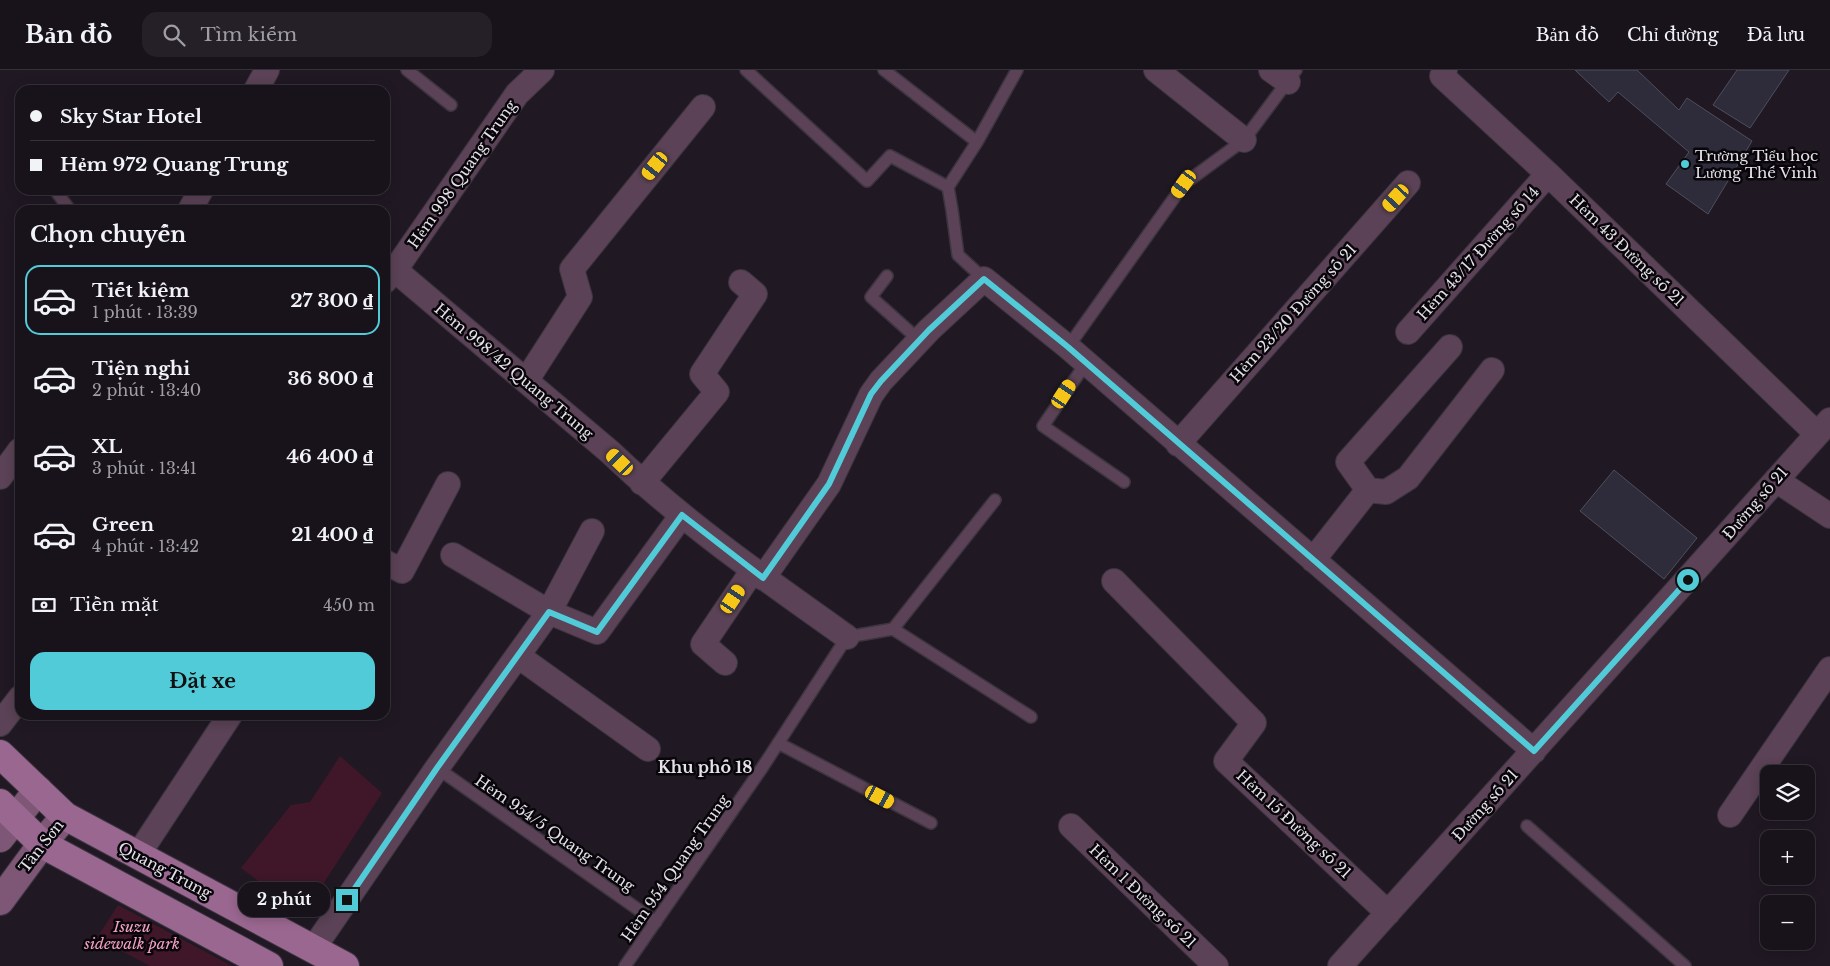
<!DOCTYPE html>
<html lang="vi">
<meta charset="utf-8">
<style>
:root{--surface:#18131b;--page:#252028;--text:#f1f3f6;--muted:#9f9ea3;--line:#36323a;--accent:#52cbd9}
body{margin:0;font-family:"Libre Baskerville",serif;background:var(--page);color:var(--text);height:100vh;display:flex;flex-direction:column;font-size:19px;white-space:nowrap}
*{box-sizing:border-box;margin:0}
p{font-size:16px;color:var(--muted)}
.icon{flex:none;width:28px;height:28px;fill:none;stroke:currentColor;stroke-width:2;stroke-linecap:round;stroke-linejoin:round}
.map{position:relative;flex:1;overflow:hidden}
.drawer{position:absolute;left:15px;top:135px;width:375px;height:515px;display:flex;flex-direction:column;background:var(--surface);border-radius:15px;box-shadow:0 2px 12px #0003,0 0 0 1px var(--line)}
.drawer>*{flex:none}
.banner{position:absolute;left:15px;top:15px;width:375px;height:110px;border-radius:15px;box-shadow:0 2px 12px #0003,0 0 0 1px var(--line);display:grid;align-content:center;height:110px;padding:0 15px;background:var(--surface)}
.tools{position:absolute;left:1760px;top:695px;display:grid;gap:10px}
.tools a{display:grid;place-items:center;width:55px;height:55px;border-radius:10px;background:var(--surface);box-shadow:0 2px 12px #0003,0 0 0 1px var(--line);font-size:25px}
.end{position:absolute;width:22px;height:22px;margin:-11px;border:6px solid #52cbd9;background:#111;box-shadow:0 0 0 2px #111}
.from{border-radius:50%}
.bubble{position:absolute;height:35px;border-radius:15px;background:var(--surface);box-shadow:0 2px 12px #0003,0 0 0 1px var(--line);font-size:16px;font-weight:800;line-height:35px;text-align:center}
.car{position:absolute;width:15px;height:30px;margin:-15px -8px;border-radius:6px;box-shadow:0 0 4px 1px #0007;background:linear-gradient(#f5c518 24%,#345 0 40%,#f5c518 0 76%,#345 0 86%,#f5c518 0)}
.banner b{display:flex;align-items:center;gap:18px;height:48px;font-size:19px}
.banner b+b{border-top:1px solid var(--line)}
.banner i{width:12px;height:12px;background:var(--text)}
ul{padding:0;list-style:none}
li{display:flex;align-items:center;gap:15px;height:70px;margin:0 10px 8px;padding:0 5px;border:2px solid transparent;border-radius:15px}
li div{flex:1}
li b{display:block;font-size:19px}
li em{font-style:normal;font-weight:800}
li.selected{border-color:var(--accent)}
li>.icon{width:45px;height:45px;stroke-width:1.5}
h2{padding:0 15px;font-size:22px;line-height:60px}
.pay{display:flex;align-items:center;gap:12px;height:55px;padding:0 15px;font-size:19px}
.pay p{margin-inline-start:auto}
.cta{display:flex;gap:10px;margin-top:auto;padding:10px 15px}
.cta a{flex:1;height:58px;border-radius:15px;background:var(--accent);color:#111;font-size:20px;font-weight:800;line-height:58px;text-align:center}
header{display:flex;align-items:center;gap:30px;box-sizing:border-box;height:70px;padding:0 25px;background:var(--surface);border-bottom:1px solid var(--line)}
header strong{font-size:24px}
nav{display:flex;gap:28px;margin-inline-start:auto;font-size:18px}
.search{width:350px;height:45px;background:var(--page);display:flex;align-items:center;gap:12px;box-sizing:border-box;padding:0 18px;border-radius:15px;color:var(--muted);font-size:19px}
.map>svg:first-child{display:block}
.green{fill:#3f1728}
.building{fill:#2e2c3a;stroke:#504e5c}
.lines{fill:none;stroke-linecap:round;stroke-linejoin:round}
.lane-casing{stroke:#3c3540;stroke-width:14}
.street-casing{stroke:#3c3540;stroke-width:26}
.secondary-casing{stroke:#3c3540;stroke-width:30}
.primary-casing{stroke:#3c3540;stroke-width:30}
.lane{stroke:#5b4256;stroke-width:11}
.street{stroke:#5b4256;stroke-width:24}
.secondary{stroke:#7f5776;stroke-width:28}
.primary{stroke:#9a6790;stroke-width:28}
.route{stroke:#52cbd9;stroke-width:6}
.poi-dot{fill:#52cbd9;stroke:#08060a;stroke-width:2}
.labels{text-anchor:middle;dominant-baseline:central;stroke-width:5;stroke-linejoin:round;paint-order:stroke}
.poi-label{font-size:15px;fill:#e6e1e9;stroke:#08060a;text-anchor:start}
.street-label{font-size:15px;fill:#e6e1e9;stroke:#08060a}
.park-label{font-size:15px;font-style:italic;fill:#f4a1c0;stroke:#08060a}
.neighbourhood-label{font-size:16px;font-weight:bold;fill:#e6e1e9;stroke:#08060a}
</style>
<header>
<strong>Bản đồ</strong>
<div class="search"><svg class="icon" aria-label="search" viewBox="0 0 24 24"><circle cx="10" cy="10" r="6"/><path d="M15 15l6 6"/></svg>Tìm kiếm</div>
<nav><a>Bản đồ</a><a>Chỉ đường</a><a>Đã lưu</a></nav>
</header>
<div class="map">
<svg width="1830" height="896" viewBox="0 0 1830 896">
<rect width="100%" height="100%" fill="#201924"/>
<path class="green" d="M340 686 382 723 303 845 241 798 291 735 310 732Z
M118 835 232 896H150L97 868Z"/>
<path class="building" d="M1575 0H1637L1679 40 1687 28 1752 71 1708 144 1666 114 1689 82 1618 22 1609 32Z
M1737 0H1789L1750 58 1713 35Z
M1614 400 1697 468 1664 509 1580 441Z"/>
<g class="lines">
<g class="lane-casing">
<path id="lane" d="M407 0 451 35
M746 0 867 111 890 86 948 117
M884 0 977 72
M55 120 70 140
M887 206 871 227 919 270
M984 209 958 185 952 140 948 117 977 72 1017 0
M1068 277 1184 114 1244 70 1296 0
M1086 293 1043 356 1124 412
M893 559 1031 647
M778 673 931 753
M437 698 656 852
M1527 756 1685 896
M625 896 762 698 847 567 893 559 995 430"/>
</g>
<g class="street-casing">
<path id="street" d="M1156 0 1244 70
M1271 0 1288 12
M1445 0 1442 6 1548 104 1817 364
M256 20 267 0
M190 140 201 120
M395 200 610 382C682 451 765 509 847 567
M385 211 395 200 517 24 542 0
M1408 262 1548 104
M526 311 580 227 572 199 703 37
M1178 374 1408 113
M0 407 20 380
M1776 410 1830 446
M642 413 717 322 702 304 755 224 741 212
M1368 420 1348 392 1450 277
M453 485 549 542 597 562 682 445
M1313 490 1368 420 1386 422 1408 408 1492 300
M385 492 402 501 448 414
M763 508 829 414 871 325 881 311 929 260 984 209 1068 277 1534 681
M1114 511 1254 653 1226 691 1388 843
M518 586 648 679
M725 593 703 574 753 500
M0 654 20 628
M1730 745 1830 599
M1071 756 1216 896
M138 785 230 645
M313 879 437 698 549 542 592 461
M1340 896 1830 350"/>
</g>
<g class="secondary-casing">
<path id="secondary" d="M0 768 38 720
M0 831 42 774 65 746"/>
</g>
<g class="primary-casing">
<path id="primary" d="M0 684 65 746 345 896
M0 733 42 774 269 896"/>
</g>
<use href="#lane" class="lane"/>
<use href="#street" class="street"/>
<use href="#secondary" class="secondary"/>
<use href="#primary" class="primary"/>
</g>
<g class="lines">
<path class="route" d="M347 830 437 698 549 542 597 562 682 445 763 508 829 414 871 324 881 311 929 260 984 209 1068 277 1534 681 1688 510"/>
</g>
<circle class="poi-dot" cx="1685" cy="94" r="5"/>
<g class="labels">
<g class="poi-label">
<text x="1695" y="85">Trường Tiểu học<tspan x="1695" dy="17">Lương Thế Vinh</tspan></text>
</g>
<g class="street-label">
<text transform="translate(462 104) rotate(-55)">Hẻm 998 Quang Trung</text>
<text transform="translate(1627 180) rotate(44)">Hẻm 43 Đường số 21</text>
<text transform="translate(1478 183) rotate(-48)">Hẻm 43/17 Đường số 14</text>
<text transform="translate(1293 243) rotate(-48)">Hẻm 23/20 Đường số 21</text>
<text transform="translate(514 301) rotate(40)">Hẻm 998/42 Quang Trung</text>
<text transform="translate(1755 433) rotate(-49)">Đường số 21</text>
<text transform="translate(1485 735) rotate(-48)">Đường số 21</text>
<text transform="translate(1294 754) rotate(43)">Hẻm 15 Đường số 21</text>
<text transform="translate(555 763) rotate(35)">Hẻm 954/5 Quang Trung</text>
<text transform="translate(41 776) rotate(-52)">Tân Sơn</text>
<text transform="translate(675 798) rotate(-55)">Hẻm 954 Quang Trung</text>
<text transform="translate(165 800) rotate(28)">Quang Trung</text>
<text transform="translate(1143 826) rotate(44)">Hẻm 1 Đường số 21</text>
</g>
<g class="park-label">
<text x="132" y="856">Isuzu<tspan x="132" dy="17">sidewalk park</tspan></text>
</g>
<g class="neighbourhood-label">
<text x="705" y="697">Khu phố 18</text>
</g>
</g>
</svg>
<div class="tools">
<a><svg class="icon" aria-label="layers" viewBox="0 0 24 24"><path d="M12 4l9 5-9 5-9-5zM3 14l9 5 9-5"/></svg></a>
<a>+</a>
<a>−</a>
</div>
<i class="end from" style="left:1688px;top:510px"></i>
<i class="end" style="left:347px;top:830px"></i>
<div class="bubble" style="left:238px;top:812px;width:92px">2 phút</div>
<i class="car" style="left:655px;top:96px;rotate:219deg"></i>
<i class="car" style="left:1184px;top:114px;rotate:216deg"></i>
<i class="car" style="left:1396px;top:128px;rotate:222deg"></i>
<i class="car" style="left:1064px;top:324px;rotate:33deg"></i>
<i class="car" style="left:620px;top:392px;rotate:314deg"></i>
<i class="car" style="left:733px;top:529px;rotate:34deg"></i>
<i class="car" style="left:880px;top:727px;rotate:118deg"></i>
<div class="banner">
<b><i class="from"></i>Sky Star Hotel</b>
<b><i></i>Hẻm 972 Quang Trung</b>
</div>
<section class="drawer">
<h2>Chọn chuyến</h2>
<ul>
<li class="selected"><svg class="icon" aria-label="car" viewBox="0 0 24 24"><path d="M5 17H2v-5l4-1 3-4h7l3 4 3 1v5h-3M9 17h6M6 11h13"/><circle cx="7" cy="17" r="2"/><circle cx="17" cy="17" r="2"/></svg><div><b>Tiết kiệm</b><p>1 phút · 13:39</p></div><em>27 300 ₫</em></li>
<li><svg class="icon" aria-label="car" viewBox="0 0 24 24"><path d="M5 17H2v-5l4-1 3-4h7l3 4 3 1v5h-3M9 17h6M6 11h13"/><circle cx="7" cy="17" r="2"/><circle cx="17" cy="17" r="2"/></svg><div><b>Tiện nghi</b><p>2 phút · 13:40</p></div><em>36 800 ₫</em></li>
<li><svg class="icon" aria-label="car" viewBox="0 0 24 24"><path d="M5 17H2v-5l4-1 3-4h7l3 4 3 1v5h-3M9 17h6M6 11h13"/><circle cx="7" cy="17" r="2"/><circle cx="17" cy="17" r="2"/></svg><div><b>XL</b><p>3 phút · 13:41</p></div><em>46 400 ₫</em></li>
<li><svg class="icon" aria-label="car" viewBox="0 0 24 24"><path d="M5 17H2v-5l4-1 3-4h7l3 4 3 1v5h-3M9 17h6M6 11h13"/><circle cx="7" cy="17" r="2"/><circle cx="17" cy="17" r="2"/></svg><div><b>Green</b><p>4 phút · 13:42</p></div><em>21 400 ₫</em></li>
</ul>
<div class="pay"><svg class="icon" aria-label="cash" viewBox="0 0 24 24"><path d="M3 7h18v10H3z"/><circle cx="12" cy="12" r="2"/></svg>Tiền mặt<p>450 m</p></div>
<div class="cta"><a>Đặt xe</a></div>
</section>
</div>
